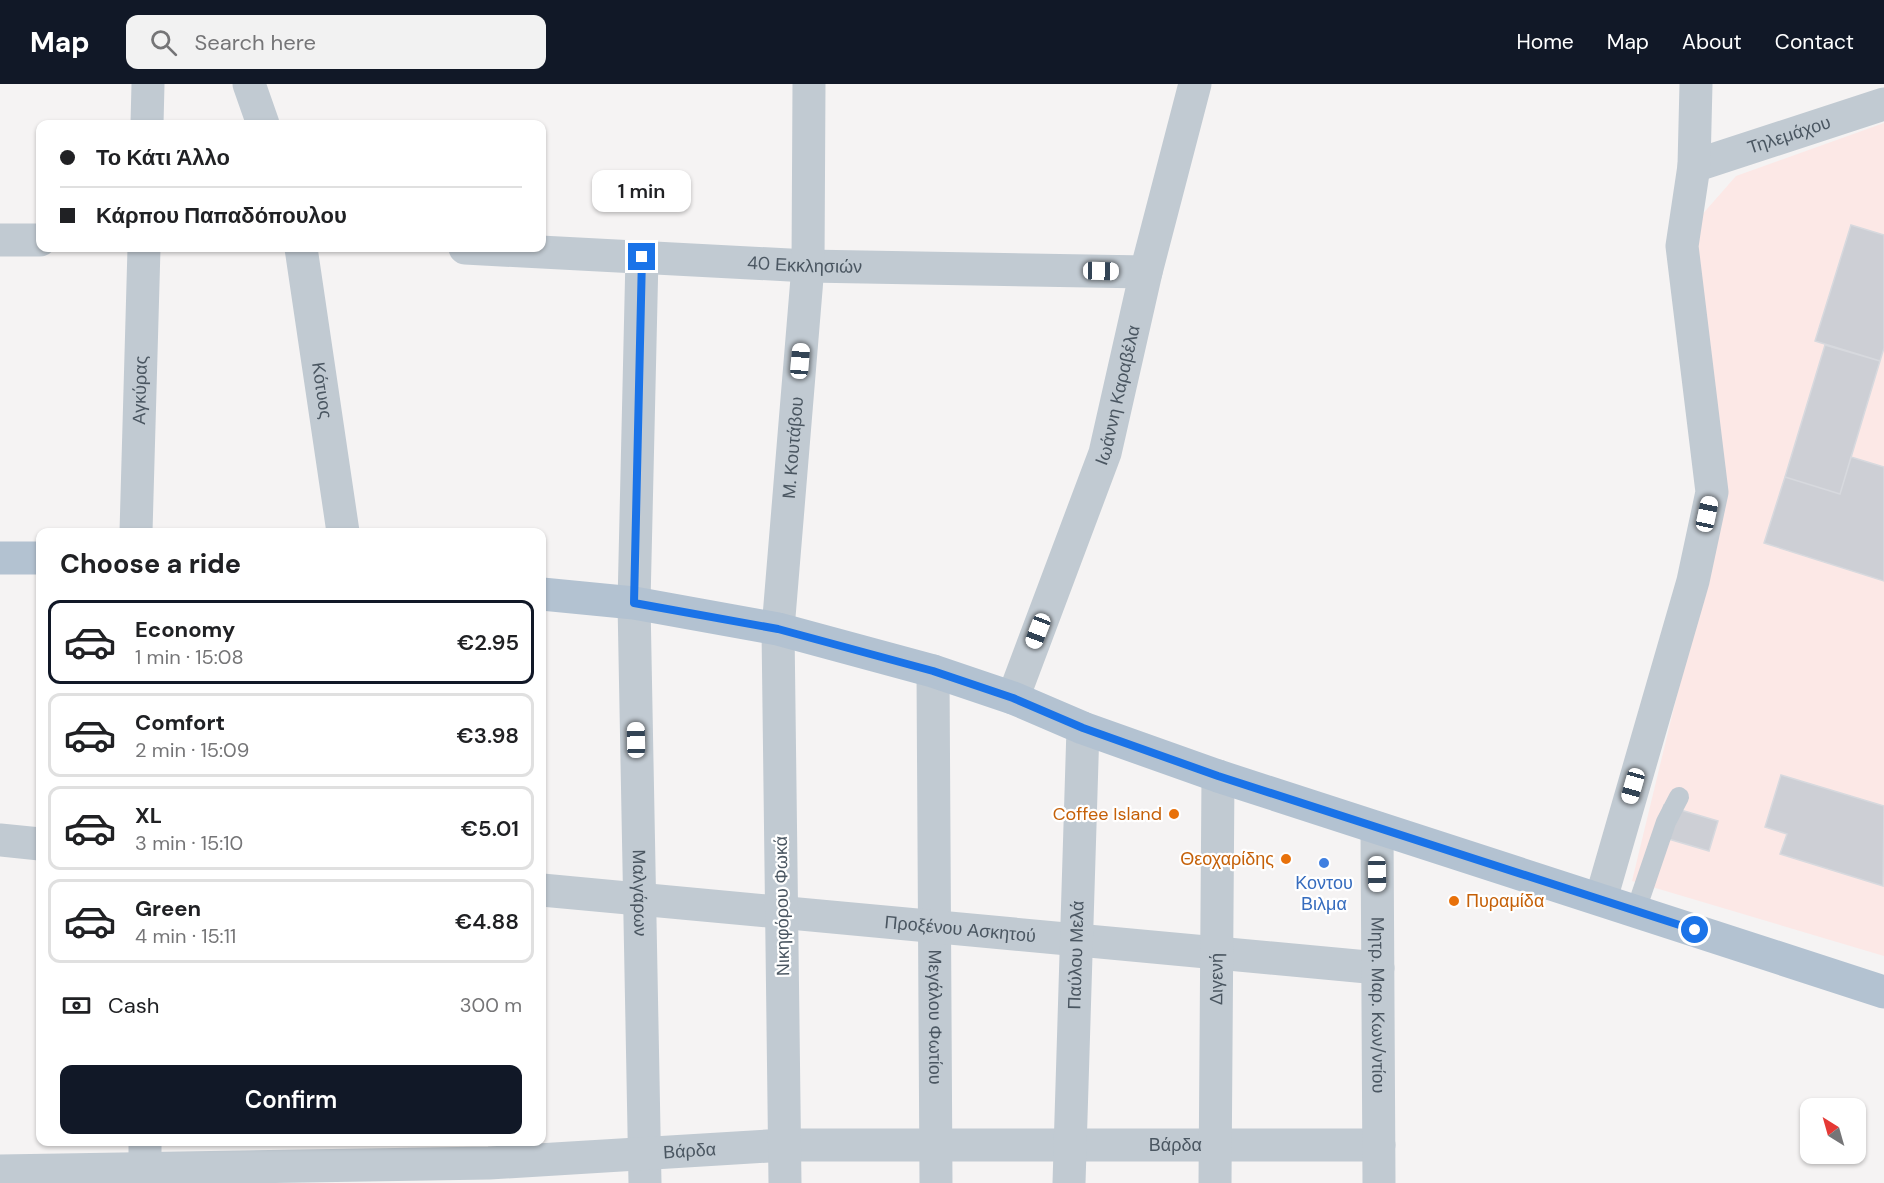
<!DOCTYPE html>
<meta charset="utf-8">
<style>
:root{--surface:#fff;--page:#f2f2f2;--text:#202124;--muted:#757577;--line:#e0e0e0;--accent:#111827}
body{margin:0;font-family:"DM Sans",sans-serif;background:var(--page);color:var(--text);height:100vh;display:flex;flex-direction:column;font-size:22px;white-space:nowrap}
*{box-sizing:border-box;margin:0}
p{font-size:20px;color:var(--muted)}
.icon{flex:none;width:33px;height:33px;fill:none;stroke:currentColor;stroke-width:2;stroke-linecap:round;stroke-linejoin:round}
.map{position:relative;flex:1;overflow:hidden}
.side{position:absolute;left:36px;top:444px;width:510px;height:618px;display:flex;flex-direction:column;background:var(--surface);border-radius:12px;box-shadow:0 2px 4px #0004}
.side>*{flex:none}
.hud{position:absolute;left:36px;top:36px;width:510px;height:132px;border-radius:12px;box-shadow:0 2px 4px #0004;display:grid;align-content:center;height:132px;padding:0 24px;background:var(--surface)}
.needle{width:39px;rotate:323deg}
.controls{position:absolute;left:1800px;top:1014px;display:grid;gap:12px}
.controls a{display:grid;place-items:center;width:66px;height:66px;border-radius:12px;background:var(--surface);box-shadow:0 2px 4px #0004;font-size:30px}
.end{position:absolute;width:27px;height:27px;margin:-14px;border:8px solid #1a73e8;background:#fff;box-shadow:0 0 0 3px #fff}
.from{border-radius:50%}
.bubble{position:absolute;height:42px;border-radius:12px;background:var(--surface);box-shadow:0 2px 4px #0004;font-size:20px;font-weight:600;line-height:42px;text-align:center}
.car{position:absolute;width:18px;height:36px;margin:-18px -9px;border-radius:8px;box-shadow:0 0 4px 2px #0007;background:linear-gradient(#fff 24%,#345 0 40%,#fff 0 76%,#345 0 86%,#fff 0)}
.hud b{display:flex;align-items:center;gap:21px;height:57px;font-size:22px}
.hud b+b{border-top:2px solid var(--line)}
.hud i{width:15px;height:15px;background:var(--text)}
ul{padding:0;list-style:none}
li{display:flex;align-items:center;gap:18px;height:84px;margin:0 12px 9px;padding:0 12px;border:3px solid var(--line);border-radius:12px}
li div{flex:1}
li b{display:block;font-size:22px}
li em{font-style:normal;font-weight:600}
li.active{border-color:var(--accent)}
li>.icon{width:54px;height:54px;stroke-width:1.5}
h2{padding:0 24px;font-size:27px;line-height:72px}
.pay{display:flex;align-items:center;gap:15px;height:66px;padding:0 24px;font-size:22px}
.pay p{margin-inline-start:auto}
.primary-button{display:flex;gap:12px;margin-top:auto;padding:12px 24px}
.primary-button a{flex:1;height:69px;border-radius:12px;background:var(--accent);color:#fff;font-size:24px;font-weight:600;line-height:69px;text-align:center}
header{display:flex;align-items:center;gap:36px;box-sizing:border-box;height:84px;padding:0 30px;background:var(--accent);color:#fff}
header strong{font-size:28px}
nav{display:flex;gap:33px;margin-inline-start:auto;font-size:21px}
.search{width:420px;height:54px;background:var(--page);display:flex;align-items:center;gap:15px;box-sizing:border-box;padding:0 21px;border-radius:12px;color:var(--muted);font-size:22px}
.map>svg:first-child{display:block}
.medical{fill:#fce8e6}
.building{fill:#cdcfd5;stroke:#d7d9de;stroke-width:1.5}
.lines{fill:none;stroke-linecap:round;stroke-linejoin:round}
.service{stroke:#c1cad2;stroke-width:20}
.minor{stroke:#c1cad2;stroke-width:33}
.tertiary{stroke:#c1cad2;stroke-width:33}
.primary{stroke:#b3c2d1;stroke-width:33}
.route{stroke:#1a73e8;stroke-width:8}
.food-dot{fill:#e8710a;stroke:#fff;stroke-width:2}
.shop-dot{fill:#3f7fe0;stroke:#fff;stroke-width:2}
.labels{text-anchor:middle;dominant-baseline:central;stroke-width:4.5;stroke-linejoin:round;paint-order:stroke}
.street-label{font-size:18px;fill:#4a5661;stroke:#fff}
.food-label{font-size:18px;fill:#c56008;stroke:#fff;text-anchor:end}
.shop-label{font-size:18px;fill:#366cbe;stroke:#fff}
</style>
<header>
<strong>Map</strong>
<div class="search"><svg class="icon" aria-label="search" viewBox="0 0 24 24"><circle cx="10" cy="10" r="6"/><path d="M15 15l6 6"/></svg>Search here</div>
<nav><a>Home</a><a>Map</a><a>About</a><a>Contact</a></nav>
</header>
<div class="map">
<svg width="1884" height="1099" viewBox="0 0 1884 1099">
<rect width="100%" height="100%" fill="#f5f3f3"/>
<path class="medical" d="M1884 39V872L1632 797 1722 425 1695 164 1700 133 1736 92Z"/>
<path class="building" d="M1851 141 1884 151V264L1880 277 1815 257Z
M1825 261 1880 277 1840 410 1785 393Z
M1851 373 1884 383V497L1764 459 1785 393 1840 410Z
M1781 691 1884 722 1883 802 1780 770 1787 750 1765 743Z
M1664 721 1718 737 1709 767 1655 751Z"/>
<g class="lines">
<path class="service" d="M1636 826 1666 738 1679 713"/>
<g class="minor">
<path d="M147 40 148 0"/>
<path id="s1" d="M1694 82 1884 20"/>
<path d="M0 156H40"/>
<path id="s2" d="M465 164 808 182 1146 188"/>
<path id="s3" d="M642 173 634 519 645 1099"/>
<path id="s4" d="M136 448 144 164"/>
<path id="s5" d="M933 587 936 1099"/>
<path id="s6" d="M1013 614 1105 369 1146 188 1195 0"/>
<path d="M0 756 40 760"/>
<path id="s7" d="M542 806 1378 884"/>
<path d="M1601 815 1693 497 1712 408 1682 162 1694 82 1696 0"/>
<path id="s8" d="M0 1087 489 1079 785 1061H1379"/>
<path id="s9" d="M785 1099 778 545 808 182 809 0"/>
<path id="s10" d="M1069 1099 1083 644"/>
<path id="s11" d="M1215 1099 1218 692"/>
</g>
<g class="tertiary">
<path d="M249 0 263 40"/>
<path id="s12" d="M301 164 343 448"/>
<path id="s13" d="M1377 744 1379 1099"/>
<path d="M145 1058V1099"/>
</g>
<path class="primary" d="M0 474H40
M542 510 634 519 778 545 933 587 1013 614 1083 644 1218 692 1884 908"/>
</g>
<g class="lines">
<path class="route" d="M642 173 634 519 778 545 933 587 1013 614 1083 644 1218 692 1695 846"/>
</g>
<g class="food-dot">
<circle cx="1174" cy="730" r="6"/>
<circle cx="1286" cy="775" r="6"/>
<circle cx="1454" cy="817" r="6"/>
</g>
<circle class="shop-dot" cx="1324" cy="779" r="6"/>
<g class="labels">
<g class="street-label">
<text stroke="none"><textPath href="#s1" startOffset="100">Τηλεμάχου</textPath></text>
<text stroke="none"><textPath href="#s2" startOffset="340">40 Εκκλησιών</textPath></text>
<text stroke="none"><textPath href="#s4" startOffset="142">Αγκύρας</textPath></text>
<text stroke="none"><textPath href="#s12" startOffset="144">Κότυος</textPath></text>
<text stroke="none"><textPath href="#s6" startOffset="321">Ιωάννη Καραβέλα</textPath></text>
<text stroke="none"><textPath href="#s9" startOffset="736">Μ. Κουτάβου</textPath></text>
<text stroke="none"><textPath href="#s3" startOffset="636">Μαλγάρων</textPath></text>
<text transform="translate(782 822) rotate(-91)">Νικηφόρου Φωκά</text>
<text stroke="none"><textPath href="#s7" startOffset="420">Προξένου Ασκητού</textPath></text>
<text stroke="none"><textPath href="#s10" startOffset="228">Παύλου Μελά</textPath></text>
<text stroke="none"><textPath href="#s11" startOffset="204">Διγενή</textPath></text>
<text stroke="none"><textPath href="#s13" startOffset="177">Μητρ. Μαρ. Κων/ντίου</textPath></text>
<text stroke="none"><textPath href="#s5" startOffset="346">Μεγάλου Φωτίου</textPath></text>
<text stroke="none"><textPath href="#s8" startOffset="1176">Βάρδα</textPath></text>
<text stroke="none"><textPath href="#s8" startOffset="690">Βάρδα</textPath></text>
</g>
<g class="food-label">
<text x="1162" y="730">Coffee Island</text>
<text x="1274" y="775">Θεοχαρίδης</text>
<text x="1466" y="817" text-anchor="start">Πυραμίδα</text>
</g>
<g class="shop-label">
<text x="1324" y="799">Κοντου<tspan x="1324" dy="21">Βιλμα</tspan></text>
</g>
</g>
</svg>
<div class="controls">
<a><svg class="needle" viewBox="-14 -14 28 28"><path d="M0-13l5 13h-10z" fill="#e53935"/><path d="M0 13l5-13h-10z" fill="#757577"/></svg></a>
</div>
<i class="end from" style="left:1695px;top:846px"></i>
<i class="end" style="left:642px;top:173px"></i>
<div class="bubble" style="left:592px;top:86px;width:99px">1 min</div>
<i class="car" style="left:1101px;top:187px;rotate:91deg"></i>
<i class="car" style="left:800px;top:277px;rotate:5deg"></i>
<i class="car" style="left:1707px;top:430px;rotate:12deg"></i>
<i class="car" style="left:1038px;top:547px;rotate:201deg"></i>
<i class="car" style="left:636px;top:656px;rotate:359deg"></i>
<i class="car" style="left:1633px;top:702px;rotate:196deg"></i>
<i class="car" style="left:1377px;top:790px;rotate:179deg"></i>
<div class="hud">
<b><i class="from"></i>Το Κάτι Άλλο</b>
<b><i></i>Κάρπου Παπαδόπουλου</b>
</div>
<section class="side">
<h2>Choose a ride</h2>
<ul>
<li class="active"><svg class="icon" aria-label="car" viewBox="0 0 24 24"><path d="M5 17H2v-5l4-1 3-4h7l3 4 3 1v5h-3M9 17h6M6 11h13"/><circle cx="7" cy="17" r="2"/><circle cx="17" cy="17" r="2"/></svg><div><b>Economy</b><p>1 min · 15:08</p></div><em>€2.95</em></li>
<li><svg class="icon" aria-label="car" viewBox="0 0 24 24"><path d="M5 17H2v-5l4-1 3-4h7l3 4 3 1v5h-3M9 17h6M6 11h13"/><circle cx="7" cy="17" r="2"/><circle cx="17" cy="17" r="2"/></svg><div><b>Comfort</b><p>2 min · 15:09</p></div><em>€3.98</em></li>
<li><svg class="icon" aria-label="car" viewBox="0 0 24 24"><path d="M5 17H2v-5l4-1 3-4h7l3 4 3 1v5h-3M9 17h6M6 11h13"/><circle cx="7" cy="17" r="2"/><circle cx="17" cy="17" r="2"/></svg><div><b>XL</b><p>3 min · 15:10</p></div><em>€5.01</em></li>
<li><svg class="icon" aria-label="car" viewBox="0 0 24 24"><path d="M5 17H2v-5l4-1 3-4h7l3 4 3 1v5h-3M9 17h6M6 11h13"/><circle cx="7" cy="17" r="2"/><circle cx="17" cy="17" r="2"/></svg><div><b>Green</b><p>4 min · 15:11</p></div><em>€4.88</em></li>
</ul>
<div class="pay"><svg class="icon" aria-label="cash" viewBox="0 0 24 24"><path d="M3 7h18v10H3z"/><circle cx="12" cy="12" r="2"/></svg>Cash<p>300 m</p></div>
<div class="primary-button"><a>Confirm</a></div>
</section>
</div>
